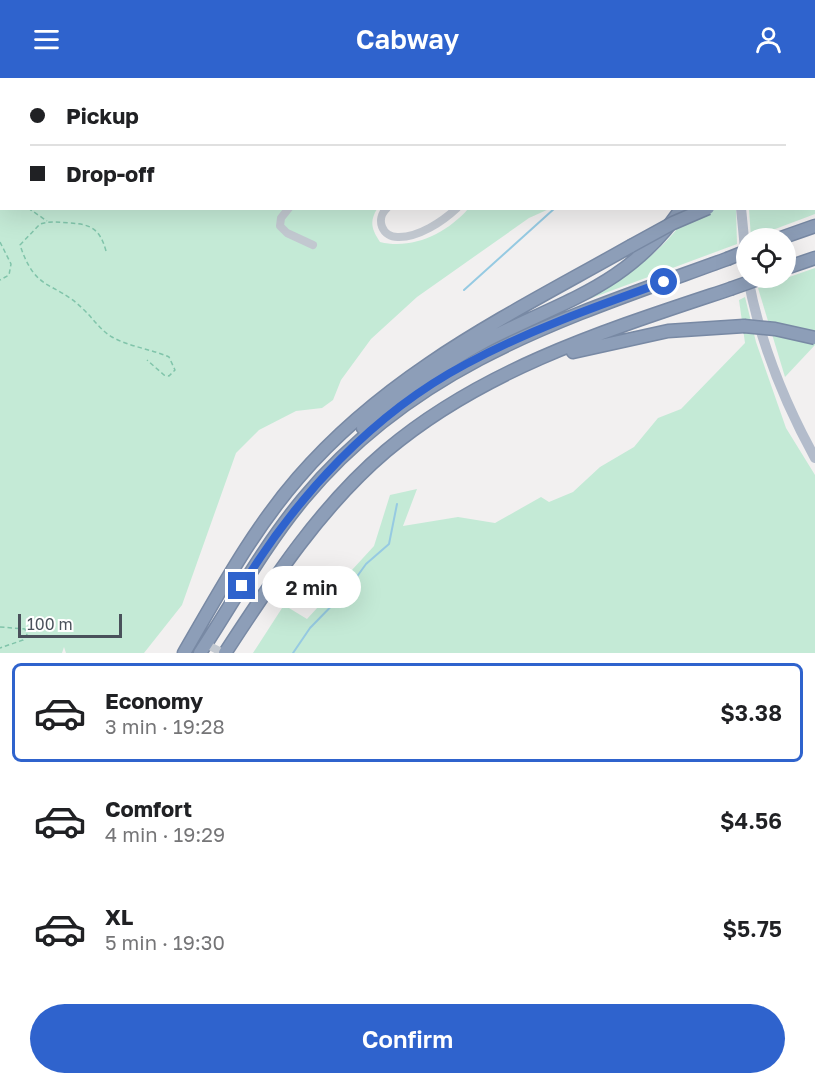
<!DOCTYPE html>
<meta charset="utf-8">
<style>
:root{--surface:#fff;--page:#f6f6f6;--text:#202124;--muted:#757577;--line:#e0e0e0;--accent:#2f63cd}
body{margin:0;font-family:"Golos Text",sans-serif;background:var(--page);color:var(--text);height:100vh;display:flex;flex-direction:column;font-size:22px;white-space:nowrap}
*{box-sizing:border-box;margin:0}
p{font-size:20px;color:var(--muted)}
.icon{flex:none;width:33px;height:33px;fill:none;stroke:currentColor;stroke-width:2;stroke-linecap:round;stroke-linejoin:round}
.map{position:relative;height:575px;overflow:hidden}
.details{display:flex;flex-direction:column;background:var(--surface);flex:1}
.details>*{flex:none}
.banner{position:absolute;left:0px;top:0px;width:816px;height:132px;box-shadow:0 6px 24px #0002;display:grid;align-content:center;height:132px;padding:0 30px;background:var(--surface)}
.fabs{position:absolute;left:736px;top:150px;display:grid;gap:12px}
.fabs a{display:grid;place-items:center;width:60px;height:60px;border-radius:50%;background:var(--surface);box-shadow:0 6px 24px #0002;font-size:30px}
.scale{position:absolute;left:18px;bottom:15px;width:104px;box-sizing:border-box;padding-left:6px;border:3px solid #4a515b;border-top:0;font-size:16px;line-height:21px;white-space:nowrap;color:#4a515b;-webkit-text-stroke:4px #fff;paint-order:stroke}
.end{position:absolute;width:27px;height:27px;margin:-14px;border:8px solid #2f63cd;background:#fff;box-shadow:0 0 0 3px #fff}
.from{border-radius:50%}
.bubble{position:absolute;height:42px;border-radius:21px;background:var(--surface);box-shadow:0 6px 24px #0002;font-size:20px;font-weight:600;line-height:42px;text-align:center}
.banner b{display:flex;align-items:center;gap:21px;height:57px;font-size:22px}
.banner b+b{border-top:2px solid var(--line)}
.banner i{width:15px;height:15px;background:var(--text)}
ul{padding:10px 0 0;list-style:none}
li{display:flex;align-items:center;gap:18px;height:99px;margin:0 12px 9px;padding:0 18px;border:3px solid transparent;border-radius:9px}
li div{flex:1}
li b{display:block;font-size:22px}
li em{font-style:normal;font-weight:600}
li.current{border-color:var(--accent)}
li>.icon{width:54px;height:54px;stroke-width:1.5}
.cta{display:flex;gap:12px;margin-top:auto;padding:12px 30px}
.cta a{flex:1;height:69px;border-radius:36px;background:var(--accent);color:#fff;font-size:24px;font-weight:600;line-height:69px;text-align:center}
header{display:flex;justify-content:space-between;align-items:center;height:78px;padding:0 30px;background:var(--accent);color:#fff;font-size:27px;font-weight:600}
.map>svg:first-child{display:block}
.green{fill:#c4ead6}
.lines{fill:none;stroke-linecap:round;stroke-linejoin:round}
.stream{stroke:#96cae2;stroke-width:2}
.highway-casing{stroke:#7889a4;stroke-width:15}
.path{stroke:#80c4aa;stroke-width:1.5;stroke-dasharray:4.5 3;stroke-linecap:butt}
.minor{stroke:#c2c8d0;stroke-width:8}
.major{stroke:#b3bccb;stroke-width:10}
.highway{stroke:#8d9eb8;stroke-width:12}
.highway-bridge-casing{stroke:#7889a4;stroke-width:15;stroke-linecap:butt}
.highway-bridge{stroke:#8d9eb8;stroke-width:12}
.route{stroke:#2f63cd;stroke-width:8}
</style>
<header><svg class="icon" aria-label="menu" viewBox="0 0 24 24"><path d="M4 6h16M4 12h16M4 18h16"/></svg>Cabway<svg class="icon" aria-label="person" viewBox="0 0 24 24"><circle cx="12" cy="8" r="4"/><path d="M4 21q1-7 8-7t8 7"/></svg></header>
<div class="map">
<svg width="815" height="575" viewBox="0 0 815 575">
<rect width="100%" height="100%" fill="#f2f0f0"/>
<path class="green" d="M0 0 35 1 2 2V130L377 131C369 144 372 152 380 164 413 172 447 155 468 131H549L529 140 417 219 371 261 341 302 333 322 322 330 296 333 259 352 236 375 182 527 144 575H66L64 569 62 575H0Z
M482 0H715L484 2Z
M815 116V136L751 160 749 131 814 130Z
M691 131H736L737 166 589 221C629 197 667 171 691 131Z
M815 190V267L785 299 758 210Z
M745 219 756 264 786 350 815 397V575H253L284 527 307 541 374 468 390 417 417 411 403 448 458 439 495 445 541 419 549 424 573 414 600 389 634 369 658 340 681 331 745 265 739 222Z"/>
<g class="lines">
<path class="stream" d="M464 212 555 130
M293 575 310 550 348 511 366 486 389 466 397 426"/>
<g class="highway-casing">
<path id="highway" d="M732 2 733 0
M788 2V0
M814 105H815
M814 120H815
M781 160 815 148
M786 190 815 180
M573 274 668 253 744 248
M363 350C400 316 441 287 485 263 564 222 628 209 682 130
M184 575C219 515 252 453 298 400 390 293 511 236 631 168
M200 575C234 523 264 468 304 420 417 284 568 239 727 181
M225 575C272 503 320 429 386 373 484 290 610 251 730 211"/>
</g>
<path class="path" d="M89 0 93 2
M260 0 263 2
M302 0V2
M399 0 402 2
M277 2V0
M318 2 323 0
M406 2 407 0
M28 130 47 143
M0 164 11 186 9 197 0 202
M106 173C100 151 91 146 69 145 59 144 50 143 40 146L20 167C36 215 53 202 82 230 93 240 100 252 112 259 130 269 151 271 169 279L175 292 169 298 164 297 147 282
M0 549 25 551 27 557 23 562 0 570"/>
<path class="minor" d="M129 0 134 2
M390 2 391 0
M473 2 474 0
M289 130 281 140 280 148 287 155 313 167
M387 130C375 141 382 160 399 159 419 159 442 144 457 130
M206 566 223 575"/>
<path class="major" d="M754 2V0
M741 130 747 191
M748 200C760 264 783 322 815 380"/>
<use href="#highway" class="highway"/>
<g class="highway-bridge-casing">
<path id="highway-bridge" d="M631 168 673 145 708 130
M727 181 747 173
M730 211 761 200
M744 248 775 251 815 260"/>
</g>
<use href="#highway-bridge" class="highway-bridge"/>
</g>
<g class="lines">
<path class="route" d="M242 508C297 418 372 336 466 286 529 252 597 228 664 204"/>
</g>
</svg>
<div class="fabs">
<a><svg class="icon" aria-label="locate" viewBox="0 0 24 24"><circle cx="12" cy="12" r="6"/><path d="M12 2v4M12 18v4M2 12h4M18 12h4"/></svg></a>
</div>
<div class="scale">100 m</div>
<i class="end from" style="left:664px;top:204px"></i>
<i class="end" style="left:242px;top:508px"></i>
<div class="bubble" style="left:262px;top:488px;width:99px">2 min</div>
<div class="banner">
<b><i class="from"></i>Pickup</b>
<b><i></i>Drop-off</b>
</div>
</div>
<section class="details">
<ul>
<li class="current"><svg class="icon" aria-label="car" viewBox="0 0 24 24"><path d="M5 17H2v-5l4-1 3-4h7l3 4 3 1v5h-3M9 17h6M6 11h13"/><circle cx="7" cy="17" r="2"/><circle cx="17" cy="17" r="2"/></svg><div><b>Economy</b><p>3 min · 19:28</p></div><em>$3.38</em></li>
<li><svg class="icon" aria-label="car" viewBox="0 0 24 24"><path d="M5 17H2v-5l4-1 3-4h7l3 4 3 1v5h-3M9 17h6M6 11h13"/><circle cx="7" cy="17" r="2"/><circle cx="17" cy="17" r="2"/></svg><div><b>Comfort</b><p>4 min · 19:29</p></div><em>$4.56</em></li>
<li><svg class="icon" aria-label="car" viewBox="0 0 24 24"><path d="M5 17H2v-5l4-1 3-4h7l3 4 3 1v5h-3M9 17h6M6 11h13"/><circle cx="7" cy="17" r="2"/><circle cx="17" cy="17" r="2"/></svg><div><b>XL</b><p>5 min · 19:30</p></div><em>$5.75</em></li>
</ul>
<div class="cta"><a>Confirm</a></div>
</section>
